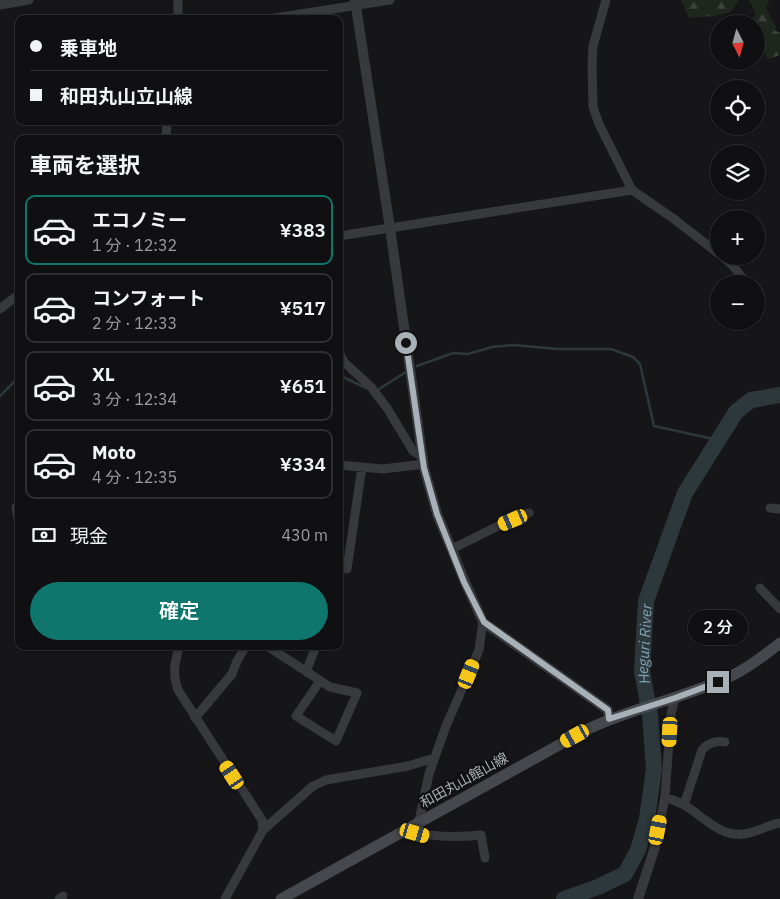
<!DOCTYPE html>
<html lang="ja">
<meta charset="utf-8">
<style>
:root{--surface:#101012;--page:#19191b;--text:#f1f3f6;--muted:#9c9d9f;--line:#303032;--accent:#0f766e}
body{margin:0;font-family:"IBM Plex Sans","Noto Sans JP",sans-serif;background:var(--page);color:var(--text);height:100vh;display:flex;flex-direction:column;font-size:19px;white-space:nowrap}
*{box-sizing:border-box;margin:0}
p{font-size:16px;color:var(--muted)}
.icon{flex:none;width:28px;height:28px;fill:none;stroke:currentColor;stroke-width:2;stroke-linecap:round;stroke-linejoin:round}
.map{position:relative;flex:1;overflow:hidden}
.sheet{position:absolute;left:15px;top:135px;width:328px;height:515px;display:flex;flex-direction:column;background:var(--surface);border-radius:10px;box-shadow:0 1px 4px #0004,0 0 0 1px var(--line)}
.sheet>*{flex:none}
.banner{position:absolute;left:15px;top:15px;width:328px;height:110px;border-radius:10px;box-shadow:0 1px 4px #0004,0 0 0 1px var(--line);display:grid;align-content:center;height:110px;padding:0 15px;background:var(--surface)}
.needle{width:32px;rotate:174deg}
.fabs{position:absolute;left:710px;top:15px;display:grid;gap:10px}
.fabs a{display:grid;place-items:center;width:55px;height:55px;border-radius:50%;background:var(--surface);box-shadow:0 1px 4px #0004,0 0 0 1px var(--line);font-size:25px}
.end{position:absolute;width:22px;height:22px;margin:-11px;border:6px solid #a8b0b8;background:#111;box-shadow:0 0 0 2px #111}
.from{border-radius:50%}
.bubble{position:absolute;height:35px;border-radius:18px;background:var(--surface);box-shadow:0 1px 4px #0004,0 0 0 1px var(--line);font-size:16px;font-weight:600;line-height:35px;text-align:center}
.car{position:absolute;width:15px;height:30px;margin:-15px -8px;border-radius:6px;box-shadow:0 0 4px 1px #0007;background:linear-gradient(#f5c518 24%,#345 0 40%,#f5c518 0 76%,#345 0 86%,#f5c518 0)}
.banner b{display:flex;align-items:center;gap:18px;height:48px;font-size:19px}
.banner b+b{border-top:1px solid var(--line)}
.banner i{width:12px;height:12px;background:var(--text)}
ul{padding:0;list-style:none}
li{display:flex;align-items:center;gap:15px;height:70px;margin:0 10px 8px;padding:0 5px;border:2px solid var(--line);border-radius:10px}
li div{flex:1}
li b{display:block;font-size:19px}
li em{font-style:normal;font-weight:600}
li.active{border-color:var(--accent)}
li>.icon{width:45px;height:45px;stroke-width:1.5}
h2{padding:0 15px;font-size:22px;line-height:60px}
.pay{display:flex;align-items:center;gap:12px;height:55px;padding:0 15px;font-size:19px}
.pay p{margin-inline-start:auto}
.primary-button{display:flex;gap:10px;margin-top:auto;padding:10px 15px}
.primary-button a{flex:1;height:58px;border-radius:30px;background:var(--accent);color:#fff;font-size:20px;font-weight:600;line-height:58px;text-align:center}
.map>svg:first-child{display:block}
.forest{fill:url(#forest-firs)}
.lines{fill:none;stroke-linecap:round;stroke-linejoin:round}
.stream{stroke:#2c383c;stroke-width:2.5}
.river{stroke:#2c383c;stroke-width:16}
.minor{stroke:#37393d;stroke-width:9}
.tertiary{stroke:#37393d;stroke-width:10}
.secondary{stroke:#45484d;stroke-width:11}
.route{stroke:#a8b0b8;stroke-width:6}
.labels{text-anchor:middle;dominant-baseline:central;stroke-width:5;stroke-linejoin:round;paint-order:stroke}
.street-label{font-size:14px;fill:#a8b0b8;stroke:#111113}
.water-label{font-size:15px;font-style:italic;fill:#80a3b3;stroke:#111113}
</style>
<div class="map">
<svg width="780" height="899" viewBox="0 0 780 899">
<defs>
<pattern id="forest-firs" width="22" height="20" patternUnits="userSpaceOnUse" patternTransform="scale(1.25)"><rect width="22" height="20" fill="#1e261e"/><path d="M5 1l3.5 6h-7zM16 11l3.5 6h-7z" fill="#3c433d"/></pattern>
</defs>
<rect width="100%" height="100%" fill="#161618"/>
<path class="forest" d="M681 0H739L731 12 714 16 689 18Z
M749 0H769L766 8 776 27 774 30 780 33V55L768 59C758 45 756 42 756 24H751L750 20 756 14Z"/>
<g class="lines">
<path class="stream" d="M417 366 453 353 468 354 492 347 513 345 558 349H611L633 357 640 364 654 426 718 440
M339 375 366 388
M379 389 406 372
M0 396 19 377"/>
<path class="river" id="s1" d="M564 899 598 887 625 874 638 850 647 819 654 769 650 715 642 671 646 601 685 493 736 412 751 400 780 395"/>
<path class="minor" d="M178 0V19
M606 0 593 46 592 64 593 107 599 124 632 190 674 219 719 254
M0 5 29 0
M268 19 390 0
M166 139 167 121
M339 236 632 190
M722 256 733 266 747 284
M0 309 19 294
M339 352 344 362 371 387 387 408 413 451 423 457
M339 465 383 469 424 464
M19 506 16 507 19 525
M770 508 780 509
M452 549 498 526 529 513
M339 567 347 569 362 467
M760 588 780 609
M179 646C175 663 172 673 178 690L262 820 263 830 225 899
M267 646 330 687 357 693 336 741 296 716 320 681
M306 672 316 646
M195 718 232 674 237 661 246 646
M665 797C672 800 679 802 686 806 703 817 721 837 743 834 756 833 767 825 780 823
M684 805 702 750C708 743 715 740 725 742
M419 821 429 774 446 726 479 650 483 622
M263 830 313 786 326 780 408 766 434 758
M404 830C430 837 454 838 481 835L485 858
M655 847 665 797 671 714 675 698
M59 899 63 896"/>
<path class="tertiary" d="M355 0 390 228 424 468 437 514 465 582 483 622 608 710 609 719
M638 899 655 847"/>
<path class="secondary" d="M281 899 586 730C633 707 686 698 733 675 750 667 766 654 780 643"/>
</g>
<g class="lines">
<path class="route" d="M406 343 424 468 437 514 464 582 484 622 608 710 609 719 675 698 718 682"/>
</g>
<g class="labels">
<g class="street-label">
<text transform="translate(464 780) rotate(-29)">和田丸山館山線</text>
</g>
<g class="water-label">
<text stroke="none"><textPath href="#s1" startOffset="302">Heguri River</textPath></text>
</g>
</g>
</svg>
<div class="fabs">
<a><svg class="needle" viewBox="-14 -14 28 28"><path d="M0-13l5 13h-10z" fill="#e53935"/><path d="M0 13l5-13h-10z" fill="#9c9d9f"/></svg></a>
<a><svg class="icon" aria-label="locate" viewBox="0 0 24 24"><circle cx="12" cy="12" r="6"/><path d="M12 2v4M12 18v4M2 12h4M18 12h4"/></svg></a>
<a><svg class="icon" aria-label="layers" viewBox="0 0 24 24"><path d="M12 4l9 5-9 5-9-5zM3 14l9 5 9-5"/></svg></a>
<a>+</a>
<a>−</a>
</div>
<i class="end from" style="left:406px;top:343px"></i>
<i class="end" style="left:718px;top:682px"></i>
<div class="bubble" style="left:688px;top:610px;width:60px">2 分</div>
<i class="car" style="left:513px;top:520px;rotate:247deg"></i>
<i class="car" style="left:469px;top:674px;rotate:22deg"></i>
<i class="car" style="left:670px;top:732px;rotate:183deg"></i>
<i class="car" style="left:575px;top:736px;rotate:241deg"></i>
<i class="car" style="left:232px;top:775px;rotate:327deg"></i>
<i class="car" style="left:658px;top:830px;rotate:11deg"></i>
<i class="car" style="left:415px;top:833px;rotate:106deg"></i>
<div class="banner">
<b><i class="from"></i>乗車地</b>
<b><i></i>和田丸山立山線</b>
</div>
<section class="sheet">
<h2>車両を選択</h2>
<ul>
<li class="active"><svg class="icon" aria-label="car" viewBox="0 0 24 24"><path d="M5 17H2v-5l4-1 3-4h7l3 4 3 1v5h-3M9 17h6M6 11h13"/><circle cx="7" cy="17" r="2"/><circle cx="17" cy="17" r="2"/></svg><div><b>エコノミー</b><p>1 分 · 12:32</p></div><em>¥383</em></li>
<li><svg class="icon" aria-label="car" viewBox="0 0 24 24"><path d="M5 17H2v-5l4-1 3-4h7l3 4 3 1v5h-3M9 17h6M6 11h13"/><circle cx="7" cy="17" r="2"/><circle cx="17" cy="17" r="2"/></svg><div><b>コンフォート</b><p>2 分 · 12:33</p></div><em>¥517</em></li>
<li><svg class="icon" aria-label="car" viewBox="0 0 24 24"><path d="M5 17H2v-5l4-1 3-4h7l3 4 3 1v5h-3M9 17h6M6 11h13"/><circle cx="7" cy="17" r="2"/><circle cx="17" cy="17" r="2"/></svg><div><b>XL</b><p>3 分 · 12:34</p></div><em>¥651</em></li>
<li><svg class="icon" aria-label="car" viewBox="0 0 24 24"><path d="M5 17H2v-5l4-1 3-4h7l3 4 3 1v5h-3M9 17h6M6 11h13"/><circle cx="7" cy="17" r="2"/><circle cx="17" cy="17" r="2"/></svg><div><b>Moto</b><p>4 分 · 12:35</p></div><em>¥334</em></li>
</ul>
<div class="pay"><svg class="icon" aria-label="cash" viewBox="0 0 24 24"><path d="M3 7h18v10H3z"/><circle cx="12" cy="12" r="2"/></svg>現金<p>430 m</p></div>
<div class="primary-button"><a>確定</a></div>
</section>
</div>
